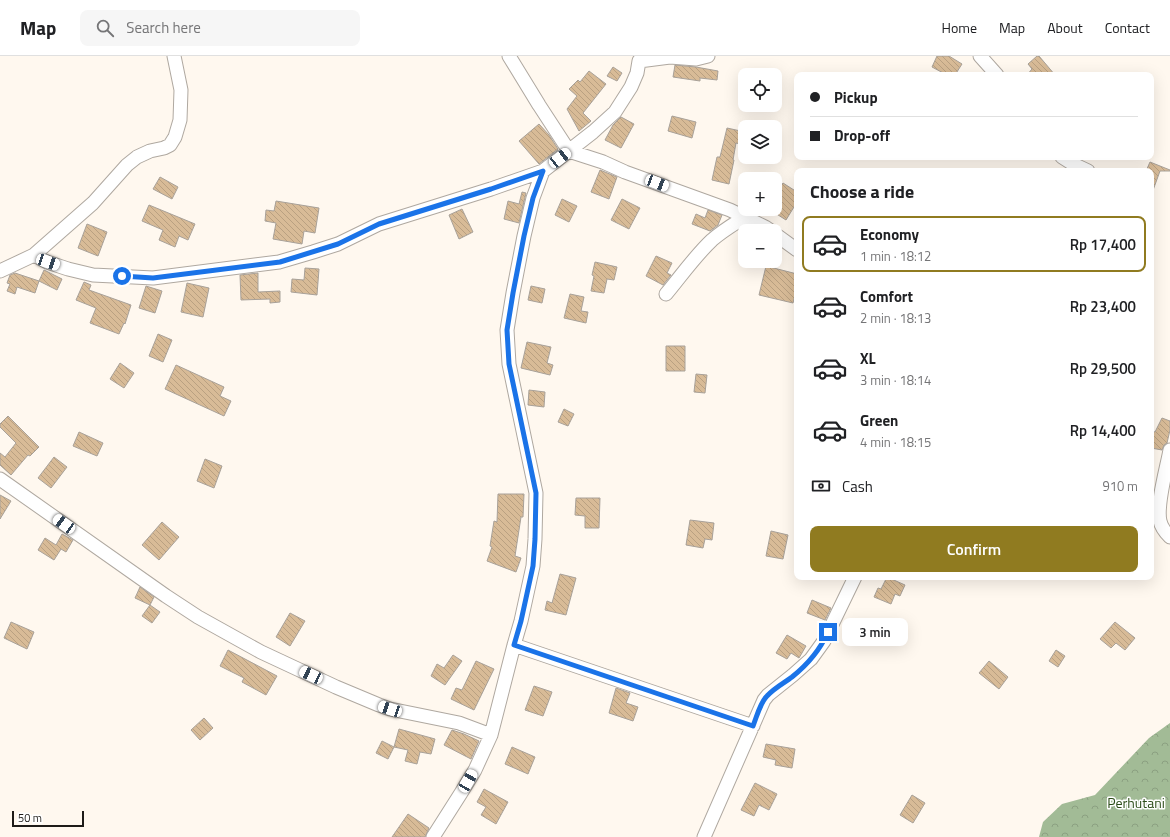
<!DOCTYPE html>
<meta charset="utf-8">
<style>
:root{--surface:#fff;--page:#f6f6f6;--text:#202124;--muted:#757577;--line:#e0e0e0;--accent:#907b20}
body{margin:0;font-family:"Titillium Web",sans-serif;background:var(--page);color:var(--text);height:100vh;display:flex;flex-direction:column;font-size:15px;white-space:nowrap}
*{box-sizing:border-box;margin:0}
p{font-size:13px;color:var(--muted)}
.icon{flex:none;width:22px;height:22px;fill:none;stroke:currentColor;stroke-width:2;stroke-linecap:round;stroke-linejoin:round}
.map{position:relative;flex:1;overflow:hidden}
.side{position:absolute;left:794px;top:112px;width:360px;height:412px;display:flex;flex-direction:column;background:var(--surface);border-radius:8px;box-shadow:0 4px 16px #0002}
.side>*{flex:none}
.guide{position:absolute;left:794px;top:16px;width:360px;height:88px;border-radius:8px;box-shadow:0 4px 16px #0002;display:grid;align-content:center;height:88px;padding:0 16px;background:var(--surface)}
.controls{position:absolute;left:738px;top:12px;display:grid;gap:8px}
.controls a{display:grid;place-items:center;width:44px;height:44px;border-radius:8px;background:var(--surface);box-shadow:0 4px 16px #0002;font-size:20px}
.scale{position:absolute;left:12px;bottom:10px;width:72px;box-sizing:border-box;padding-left:4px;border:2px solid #1e1b18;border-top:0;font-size:11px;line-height:14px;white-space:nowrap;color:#1e1b18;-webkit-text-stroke:3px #fff;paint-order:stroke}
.end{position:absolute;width:18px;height:18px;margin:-9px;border:5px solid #1a73e8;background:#fff;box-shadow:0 0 0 2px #fff}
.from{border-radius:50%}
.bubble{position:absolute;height:28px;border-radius:8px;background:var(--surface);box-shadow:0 4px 16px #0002;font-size:13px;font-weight:600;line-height:28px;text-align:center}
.car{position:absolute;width:12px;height:24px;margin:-12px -6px;border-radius:5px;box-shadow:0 0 3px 1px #0007;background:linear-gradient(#fff 24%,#345 0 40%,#fff 0 76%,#345 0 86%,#fff 0)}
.guide b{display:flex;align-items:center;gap:14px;height:38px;font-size:15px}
.guide b+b{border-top:1px solid var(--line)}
.guide i{width:10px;height:10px;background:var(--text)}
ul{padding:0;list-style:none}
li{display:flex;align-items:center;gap:12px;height:56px;margin:0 8px 6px;padding:0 8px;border:2px solid transparent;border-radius:8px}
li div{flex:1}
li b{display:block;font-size:15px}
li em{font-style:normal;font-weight:600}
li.on{border-color:var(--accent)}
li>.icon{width:36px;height:36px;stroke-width:1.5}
h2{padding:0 16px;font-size:18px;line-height:48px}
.pay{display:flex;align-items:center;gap:10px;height:44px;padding:0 16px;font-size:15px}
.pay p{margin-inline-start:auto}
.action{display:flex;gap:8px;margin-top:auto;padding:8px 16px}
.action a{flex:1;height:46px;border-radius:8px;background:var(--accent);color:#fff;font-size:16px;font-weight:600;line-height:46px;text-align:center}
header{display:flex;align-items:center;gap:24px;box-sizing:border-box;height:56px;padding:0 20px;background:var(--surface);border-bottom:1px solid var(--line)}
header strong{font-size:19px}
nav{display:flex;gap:22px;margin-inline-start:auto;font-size:14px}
.search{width:280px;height:36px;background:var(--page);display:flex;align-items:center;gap:10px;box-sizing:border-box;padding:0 14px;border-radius:8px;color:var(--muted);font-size:15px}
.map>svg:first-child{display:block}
.forest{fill:url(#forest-crowns)}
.building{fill:url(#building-back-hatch);stroke:#a8a199}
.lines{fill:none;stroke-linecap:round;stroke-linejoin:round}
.minor-casing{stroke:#afa8a0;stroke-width:15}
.minor{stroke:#fff;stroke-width:13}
.route{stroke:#1a73e8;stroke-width:5}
.labels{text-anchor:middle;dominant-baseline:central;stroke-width:3;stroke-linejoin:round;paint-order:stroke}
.park-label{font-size:14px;fill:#2b4c18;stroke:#fff}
</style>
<header>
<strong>Map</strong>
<div class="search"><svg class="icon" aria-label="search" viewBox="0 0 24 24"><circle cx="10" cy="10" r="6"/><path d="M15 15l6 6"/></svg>Search here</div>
<nav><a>Home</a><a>Map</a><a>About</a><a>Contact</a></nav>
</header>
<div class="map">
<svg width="1170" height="781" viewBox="0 0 1170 781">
<defs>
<pattern id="forest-crowns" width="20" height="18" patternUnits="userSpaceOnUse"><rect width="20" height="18" fill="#a2bb96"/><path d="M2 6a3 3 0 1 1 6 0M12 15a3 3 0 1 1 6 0" fill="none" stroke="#8ba081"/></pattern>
<pattern id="building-back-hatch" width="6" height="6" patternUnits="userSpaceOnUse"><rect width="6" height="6" fill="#d8bb97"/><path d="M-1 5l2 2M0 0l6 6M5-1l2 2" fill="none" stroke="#b9a081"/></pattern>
</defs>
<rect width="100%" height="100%" fill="#fff8ef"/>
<path class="forest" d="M1170 667V781H1039L1043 766 1062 748 1095 739 1149 682Z"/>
<path class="building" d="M937 0H949L962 8 955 19H947L932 11Z
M1037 0H1039L1055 19H1027L1032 13 1028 8Z
M675 9 696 11 718 15 717 24 700 22V25L673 21Z
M613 11 622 17 617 25 607 20Z
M589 15 606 28 583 57 591 65 579 75 567 53 577 40 569 33 578 24 580 26Z
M672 60 696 66 692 82 668 75Z
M621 61 634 68 621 92 605 84 613 69Z
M539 68 549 79 558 93 539 108 519 85Z
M727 72 745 76V89L736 87 733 104H734L729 128 712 124 717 101H720Z
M1150 106 1170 114V115H1160L1152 137 1151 115H1146Z
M600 114 617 121 609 143 591 136Z
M160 121 178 131 172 143 153 133Z
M783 127 797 136V146L786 164 775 157V138Z
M522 136 526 137 519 167 504 163 508 145 519 148Z
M562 143 577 150 569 166 555 159Z
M622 143 640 152 629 173 611 164Z
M276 145 319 152 315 177 304 175 302 188 273 183 276 167 265 165 266 154 274 155Z
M149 149 195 168 188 184 179 180 175 191 159 184 163 174 142 165Z
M462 153 473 176 459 183 449 159Z
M708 154 722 159 718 169 710 175 692 168 696 158 705 162Z
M87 168 107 176 98 200 78 192Z
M656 200 672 207 667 217 671 219 663 229 646 220Z
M595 206 617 211 614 224 607 223 604 237 591 235 594 220 592 219Z
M766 210 797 218V231L793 247 759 239Z
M305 212 319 213 317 239 291 236 292 223 304 224Z
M44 214 62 223 57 234 39 225Z
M15 217 39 225 35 237 17 231 15 238 7 235 10 228 7 227 10 219Z
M258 217V236L280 235V246L270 247V243L241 244 240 219Z
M84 226 91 229 89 234 131 249 125 268 124 267 119 278 90 267 96 252 76 244Z
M187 227 209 232 203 261 181 256Z
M146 230 162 235 155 257 139 252Z
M531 230 545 233 542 247 528 244Z
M570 238 584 241 581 255 588 256 586 267 564 262Z
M158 278 172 284 163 306 149 300Z
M527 286 551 291 547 307 553 309 550 319 521 312Z
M666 290H685V315H666Z
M120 307 134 317 124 332 110 323Z
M176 309 224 331 220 340 231 345 224 360 165 333Z
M696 318 707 319 705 337 694 336Z
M529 334 545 336 544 351 528 349Z
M564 353 574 358 568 370 558 366Z
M8 360 39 391 30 400 28 399 11 419 0 409V397L5 401 16 387 0 371V368Z
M1162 362 1170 365V374L1167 387 1164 389 1162 394 1151 392V375L1155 376Z
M79 376 103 387 97 400 73 390Z
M54 401 67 411 51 432 38 422Z
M205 403 222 410 214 432 197 425Z
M498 438H524L523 461H521L515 500 521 502 516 516 487 505 492 491 490 490 494 465 497 466Z
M0 439 11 445 0 463Z
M576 442H600L599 472H585V460L575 459Z
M690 464 714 467 712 484 705 483 703 492 686 489Z
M162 466 179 481 159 504 142 489Z
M771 475 788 479 783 503 766 500Z
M62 478 73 484 66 496 61 493 54 504 38 494 45 482 56 489Z
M560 518 576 522 566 559 545 554 547 545 552 547Z
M887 521 905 529 900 540 895 538 891 548 874 541 878 532 881 533Z
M140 531 154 541 150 549 135 542Z
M812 544 831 552 825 564 807 557Z
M150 549 160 556 152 567 142 560Z
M290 557 305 565 290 590 276 581Z
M11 566 34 576 27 593 4 582Z
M1115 566 1135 582 1125 594 1116 587 1111 592 1100 583Z
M787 579 806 590 799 602 791 597 787 603 776 597Z
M228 594 277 620 266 639 242 626 244 622 220 610Z
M1056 594 1065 600 1058 611 1049 605Z
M453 599 462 605 445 629 431 620 437 608 444 612Z
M476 605 494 613 474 654 451 643 456 632 462 634Z
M989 605 1008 621 999 633 979 617Z
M534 630 552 636 543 660 525 654Z
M616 632 630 637 626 647 638 651 633 665 609 657Z
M204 662 213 672 200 684 191 674Z
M399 673 435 683 431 698 420 696 417 708 405 705 408 694 394 691Z
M452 674 464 678 479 685 471 703 444 689Z
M382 685 394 691 388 703 376 697Z
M766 688 795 693 792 712 775 709 776 704 763 701Z
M512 691 535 701 528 718 505 708Z
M755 727 777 738 769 754 759 749 754 760 741 754Z
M484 733 508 746 496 768 481 759 486 751 477 746Z
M912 739 925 747 913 767 900 759Z
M408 758 429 772 425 781H392Z"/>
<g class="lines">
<g class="minor-casing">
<path id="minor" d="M509 0 539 49 569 95 603 106 625 116 730 154 765 171 771 175
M980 0 997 19
M1062 101 1073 108 1088 115
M775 178 797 194
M34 199 93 147 127 109 137 101 150 95 164 92 170 89 175 81 180 64 181 34 174 0
M0 215 34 199 47 206 68 213 93 219 153 222 279 206 313 196 338 188 379 168 491 133 543 115 593 76 615 56 631 31 637 17 639 5 670 1 696 3 708 0
M666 238C681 220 695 200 712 184 722 175 734 168 745 161
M1170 394C1167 411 1156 449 1160 465 1161 470 1166 477 1170 481
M0 423 166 540 198 561 261 596 336 631 379 649 390 653 459 667 491 679
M514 589 753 670
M433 781 461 737 475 714 491 679 514 589 521 565 533 510 535 483 536 437 509 308 507 274 513 237 524 180 533 142 543 115
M704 781 764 644 768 639 793 619 811 603 824 585 855 521"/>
</g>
<use href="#minor" class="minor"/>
</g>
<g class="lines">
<path class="route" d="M122 220 153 222 280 206 338 188 379 168 491 133 543 115 533 142 524 180 513 237 507 274 509 308 536 437 535 483 533 510 521 565 514 589 753 670C757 660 760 647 767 640 774 632 784 627 792 621 807 609 820 594 828 576"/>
</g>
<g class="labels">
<g class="park-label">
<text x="1136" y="746">Perhutani</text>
</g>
</g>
</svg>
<div class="controls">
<a><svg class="icon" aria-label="locate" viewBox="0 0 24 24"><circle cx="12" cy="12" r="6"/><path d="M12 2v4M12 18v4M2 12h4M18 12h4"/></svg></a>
<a><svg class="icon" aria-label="layers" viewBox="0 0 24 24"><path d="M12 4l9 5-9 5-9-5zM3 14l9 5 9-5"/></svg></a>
<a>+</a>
<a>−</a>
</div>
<div class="scale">50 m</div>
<i class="end from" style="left:122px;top:220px"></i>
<i class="end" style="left:828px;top:576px"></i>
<div class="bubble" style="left:842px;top:562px;width:66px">3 min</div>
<i class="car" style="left:560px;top:102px;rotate:52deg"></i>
<i class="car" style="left:657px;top:127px;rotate:111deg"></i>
<i class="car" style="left:48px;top:206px;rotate:109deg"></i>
<i class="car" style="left:64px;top:468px;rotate:305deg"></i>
<i class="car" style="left:311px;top:619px;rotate:295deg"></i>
<i class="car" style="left:390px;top:653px;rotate:288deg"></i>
<i class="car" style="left:468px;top:725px;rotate:30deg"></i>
<div class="guide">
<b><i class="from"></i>Pickup</b>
<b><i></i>Drop-off</b>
</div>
<section class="side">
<h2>Choose a ride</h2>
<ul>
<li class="on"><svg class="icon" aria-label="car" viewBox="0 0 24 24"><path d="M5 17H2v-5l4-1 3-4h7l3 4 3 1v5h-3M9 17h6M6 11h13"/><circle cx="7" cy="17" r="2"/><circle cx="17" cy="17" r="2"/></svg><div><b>Economy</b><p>1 min · 18:12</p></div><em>Rp 17,400</em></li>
<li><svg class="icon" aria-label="car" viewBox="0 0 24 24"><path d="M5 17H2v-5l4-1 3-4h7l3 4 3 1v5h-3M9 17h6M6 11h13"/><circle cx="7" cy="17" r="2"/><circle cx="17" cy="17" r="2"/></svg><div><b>Comfort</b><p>2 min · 18:13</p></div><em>Rp 23,400</em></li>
<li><svg class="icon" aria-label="car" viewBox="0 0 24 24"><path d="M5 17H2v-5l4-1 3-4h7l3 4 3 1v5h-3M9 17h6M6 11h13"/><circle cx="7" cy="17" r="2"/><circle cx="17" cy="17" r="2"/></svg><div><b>XL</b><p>3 min · 18:14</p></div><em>Rp 29,500</em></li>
<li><svg class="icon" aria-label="car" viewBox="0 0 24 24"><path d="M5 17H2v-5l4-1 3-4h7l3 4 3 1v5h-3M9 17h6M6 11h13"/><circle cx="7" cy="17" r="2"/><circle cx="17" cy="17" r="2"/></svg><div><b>Green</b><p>4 min · 18:15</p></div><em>Rp 14,400</em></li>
</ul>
<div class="pay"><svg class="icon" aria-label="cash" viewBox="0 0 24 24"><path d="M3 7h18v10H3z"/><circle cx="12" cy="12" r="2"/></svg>Cash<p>910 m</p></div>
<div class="action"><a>Confirm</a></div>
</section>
</div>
